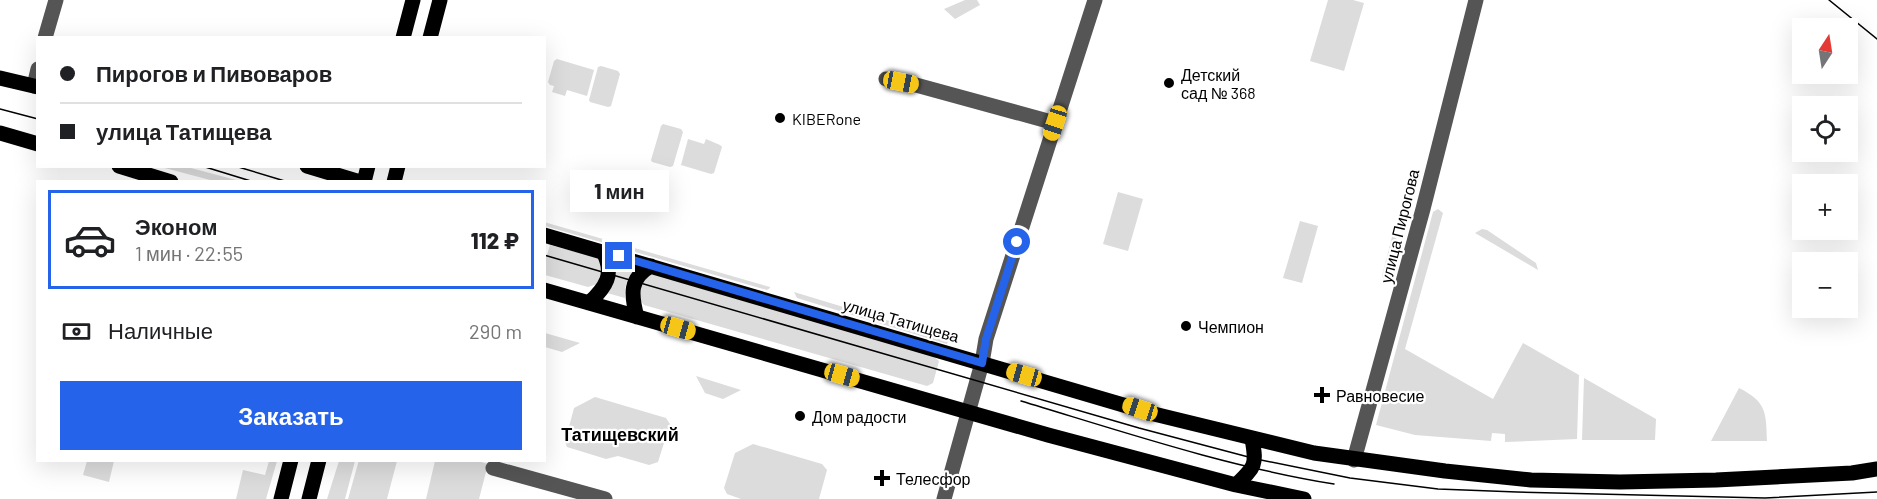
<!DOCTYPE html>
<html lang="ru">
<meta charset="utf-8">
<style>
:root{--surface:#fff;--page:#f2f2f2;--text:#202124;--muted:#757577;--line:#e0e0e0;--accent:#2563eb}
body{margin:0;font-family:Barlow,sans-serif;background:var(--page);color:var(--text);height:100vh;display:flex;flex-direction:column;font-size:22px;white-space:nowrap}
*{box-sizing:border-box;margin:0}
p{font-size:20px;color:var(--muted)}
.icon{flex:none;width:33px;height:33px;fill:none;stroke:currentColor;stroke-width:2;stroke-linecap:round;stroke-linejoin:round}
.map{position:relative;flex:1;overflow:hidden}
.drawer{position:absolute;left:36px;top:180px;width:510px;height:282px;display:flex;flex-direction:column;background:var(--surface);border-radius:0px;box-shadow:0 6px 24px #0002}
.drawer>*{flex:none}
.top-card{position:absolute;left:36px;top:36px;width:510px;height:132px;border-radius:0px;box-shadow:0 6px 24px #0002;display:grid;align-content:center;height:132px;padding:0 24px;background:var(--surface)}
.needle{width:39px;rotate:12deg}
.tools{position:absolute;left:1792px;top:18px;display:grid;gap:12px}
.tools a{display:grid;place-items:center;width:66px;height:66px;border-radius:0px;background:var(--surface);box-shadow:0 6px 24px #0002;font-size:30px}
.end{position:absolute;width:27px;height:27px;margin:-14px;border:8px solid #2563eb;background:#fff;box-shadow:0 0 0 3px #fff}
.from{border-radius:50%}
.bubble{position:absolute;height:42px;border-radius:0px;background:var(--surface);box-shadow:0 6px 24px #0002;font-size:20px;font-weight:800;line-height:42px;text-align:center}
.car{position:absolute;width:18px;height:36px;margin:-18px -9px;border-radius:8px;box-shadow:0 0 4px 2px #0007;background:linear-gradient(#f5c518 24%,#345 0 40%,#f5c518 0 76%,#345 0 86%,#f5c518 0)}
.top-card b{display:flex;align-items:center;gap:21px;height:57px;font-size:22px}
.top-card b+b{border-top:2px solid var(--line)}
.top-card i{width:15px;height:15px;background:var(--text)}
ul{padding:10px 0 0;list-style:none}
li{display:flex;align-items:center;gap:18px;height:99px;margin:0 12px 9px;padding:0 12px;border:3px solid transparent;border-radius:0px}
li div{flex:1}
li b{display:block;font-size:22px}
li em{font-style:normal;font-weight:800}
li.current{border-color:var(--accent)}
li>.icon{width:54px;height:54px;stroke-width:1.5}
.pay{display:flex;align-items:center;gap:15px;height:66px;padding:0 24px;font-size:22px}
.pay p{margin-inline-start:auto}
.primary-button{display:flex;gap:12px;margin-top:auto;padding:12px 24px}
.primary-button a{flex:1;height:69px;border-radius:0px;background:var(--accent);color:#fff;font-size:24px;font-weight:800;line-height:69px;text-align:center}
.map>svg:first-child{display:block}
.green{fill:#dcdcdc}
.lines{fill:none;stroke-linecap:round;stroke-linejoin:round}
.minor{stroke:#555;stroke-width:15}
.major{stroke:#000;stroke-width:15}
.tram{stroke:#000;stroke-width:1.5}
.route{stroke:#2563eb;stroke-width:8}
.poi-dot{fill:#000;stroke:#fff;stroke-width:2}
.labels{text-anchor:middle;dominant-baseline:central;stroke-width:4.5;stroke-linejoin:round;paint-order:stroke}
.poi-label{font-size:16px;fill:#000;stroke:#fff;text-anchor:start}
.street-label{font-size:16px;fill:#000;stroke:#fff}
.neighbourhood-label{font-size:18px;font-weight:bold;fill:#000;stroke:#fff}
</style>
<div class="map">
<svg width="1877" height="499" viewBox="0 0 1877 499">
<rect width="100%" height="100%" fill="#fff"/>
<path class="green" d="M965 0H977L980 5 955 19 944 9Z
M1328 0H1353L1364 3 1344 71 1310 61Z
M557 59 594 70 587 96 567 90 565 96 552 92 554 86 550 85 548 82 554 61Z
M601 66 618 71 620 74 611 106 608 107 590 102 589 100 598 67Z
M663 124 681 129 683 132 673 166 670 167 652 162 651 160 661 126Z
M688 139 704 144 706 139 720 145 722 147 714 173 711 174 681 165Z
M161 167H187L240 181H214Z
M1118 192 1143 199 1128 251 1103 244Z
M1438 209 1443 213 1405 349 1493 399 1523 343 1579 375 1577 439 1505 442V434L1492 433 1491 441 1415 435 1376 425 1433 212Z
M1300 221 1318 226 1302 283 1283 278Z
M544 222 770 287V288L767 290 545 226Z
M1482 229 1487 230 1536 263 1538 270 1475 233Z
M1393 233 1400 245 1391 282 1387 284 1382 276Z
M550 245 599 258 603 264 600 283 588 287 545 275 544 265Z
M616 265 634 270C627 278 624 288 625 298L607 293C614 285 616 275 616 265Z
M652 274 933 356 939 361 933 383 927 386 644 305 640 300 641 280Z
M794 292 949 339 947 344 797 298Z
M545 333 580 343 562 352 545 347Z
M696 376 741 390 723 399 705 393Z
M1584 378 1656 419 1655 440H1582Z
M1739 388C1767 402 1766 413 1767 441H1711Z
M595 397 666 418 670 424 658 462 649 465 618 456 606 459 567 447 565 442 574 408Z
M753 444 822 464 827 470 819 499H741L727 494 724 488 735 453Z
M359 460 397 461 387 499H348Z
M87 461H114L109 482 83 475Z
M269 461H277L266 499H236L243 470 265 475Z
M339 461H355L345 499H327Z
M435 461H481V462L488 464 479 499H426Z"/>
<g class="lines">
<path class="minor" d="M45 38 56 0
M886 79 916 85 1055 123
M34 86 38 69
M1354 460 1423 209 1476 0
M493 468 605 499
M944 499 982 363 986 339 1095 0"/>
<path class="major" d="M403 38 413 0
M430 38 440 0
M0 78 38 87
M0 133 38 144
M119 166 171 182
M307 166 360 182
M364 182 368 166
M394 182 398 166
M544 235 1154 414 1314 453 1445 471 1531 480 1620 482 1716 480 1852 473 1877 469
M544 290 1048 435 1236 485 1304 499
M589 303C606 287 615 274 603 252
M637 317C631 295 629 278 651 266
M1236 485C1255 467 1257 465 1252 439
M281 499 291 460
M309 499 319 460"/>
<path class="tram" d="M1829 0 1877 39
M0 109 38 119
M202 166 254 182
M235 166 288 182
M544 255 1139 428 1256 459 1350 478 1438 489 1517 492 1765 498 1877 492
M1021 401C1124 432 1228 467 1334 484"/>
</g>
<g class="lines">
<path class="route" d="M619 256 982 363 986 339 1017 242"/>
</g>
<g class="poi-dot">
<circle cx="1169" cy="83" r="6"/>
<circle cx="780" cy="118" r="6"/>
<circle cx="1186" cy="326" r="6"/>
<path d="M1319 386h6v6h6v6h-6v6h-6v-6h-6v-6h6z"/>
<circle cx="800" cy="416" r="6"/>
<path d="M879 469h6v6h6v6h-6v6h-6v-6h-6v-6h6z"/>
</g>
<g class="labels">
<g class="poi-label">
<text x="1181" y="74">Детский<tspan x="1181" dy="18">сад № 368</tspan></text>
<text x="792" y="118">KIBERone</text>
<text x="1198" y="326">Чемпион</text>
<text x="1336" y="395">Равновесие</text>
<text x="812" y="416">Дом радости</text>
<text x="896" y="478">Телесфор</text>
</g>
<g class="street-label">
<text transform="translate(1399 226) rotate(-76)">улица Пирогова</text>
<text transform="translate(901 320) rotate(16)">улица Татищева</text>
</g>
<g class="neighbourhood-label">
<text x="620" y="434">Татищевский</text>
</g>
</g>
</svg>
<div class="tools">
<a><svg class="needle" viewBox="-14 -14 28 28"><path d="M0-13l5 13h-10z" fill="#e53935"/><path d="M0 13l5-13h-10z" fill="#757577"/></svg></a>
<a><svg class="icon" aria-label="locate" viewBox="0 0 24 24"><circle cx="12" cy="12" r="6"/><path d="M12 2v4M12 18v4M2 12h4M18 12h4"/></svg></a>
<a>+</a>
<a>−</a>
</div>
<i class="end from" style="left:1017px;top:242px"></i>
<i class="end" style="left:619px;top:256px"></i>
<div class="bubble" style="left:570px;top:170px;width:99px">1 мин</div>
<i class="car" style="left:901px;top:82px;rotate:101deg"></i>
<i class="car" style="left:1055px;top:123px;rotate:198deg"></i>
<i class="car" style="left:678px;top:328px;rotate:106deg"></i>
<i class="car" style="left:842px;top:375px;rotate:106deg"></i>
<i class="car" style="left:1024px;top:375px;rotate:286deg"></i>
<i class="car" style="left:1140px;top:409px;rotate:288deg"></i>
<div class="top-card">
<b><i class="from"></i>Пирогов и Пивоваров</b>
<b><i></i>улица Татищева</b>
</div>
<section class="drawer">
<ul>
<li class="current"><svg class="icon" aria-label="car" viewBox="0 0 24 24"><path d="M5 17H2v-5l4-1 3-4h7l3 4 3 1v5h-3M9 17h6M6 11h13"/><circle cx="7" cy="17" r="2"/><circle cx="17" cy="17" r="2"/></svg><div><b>Эконом</b><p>1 мин · 22:55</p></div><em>112 ₽</em></li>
</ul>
<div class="pay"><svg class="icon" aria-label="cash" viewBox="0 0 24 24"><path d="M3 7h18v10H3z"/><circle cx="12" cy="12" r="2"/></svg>Наличные<p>290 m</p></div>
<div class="primary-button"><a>Заказать</a></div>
</section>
</div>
